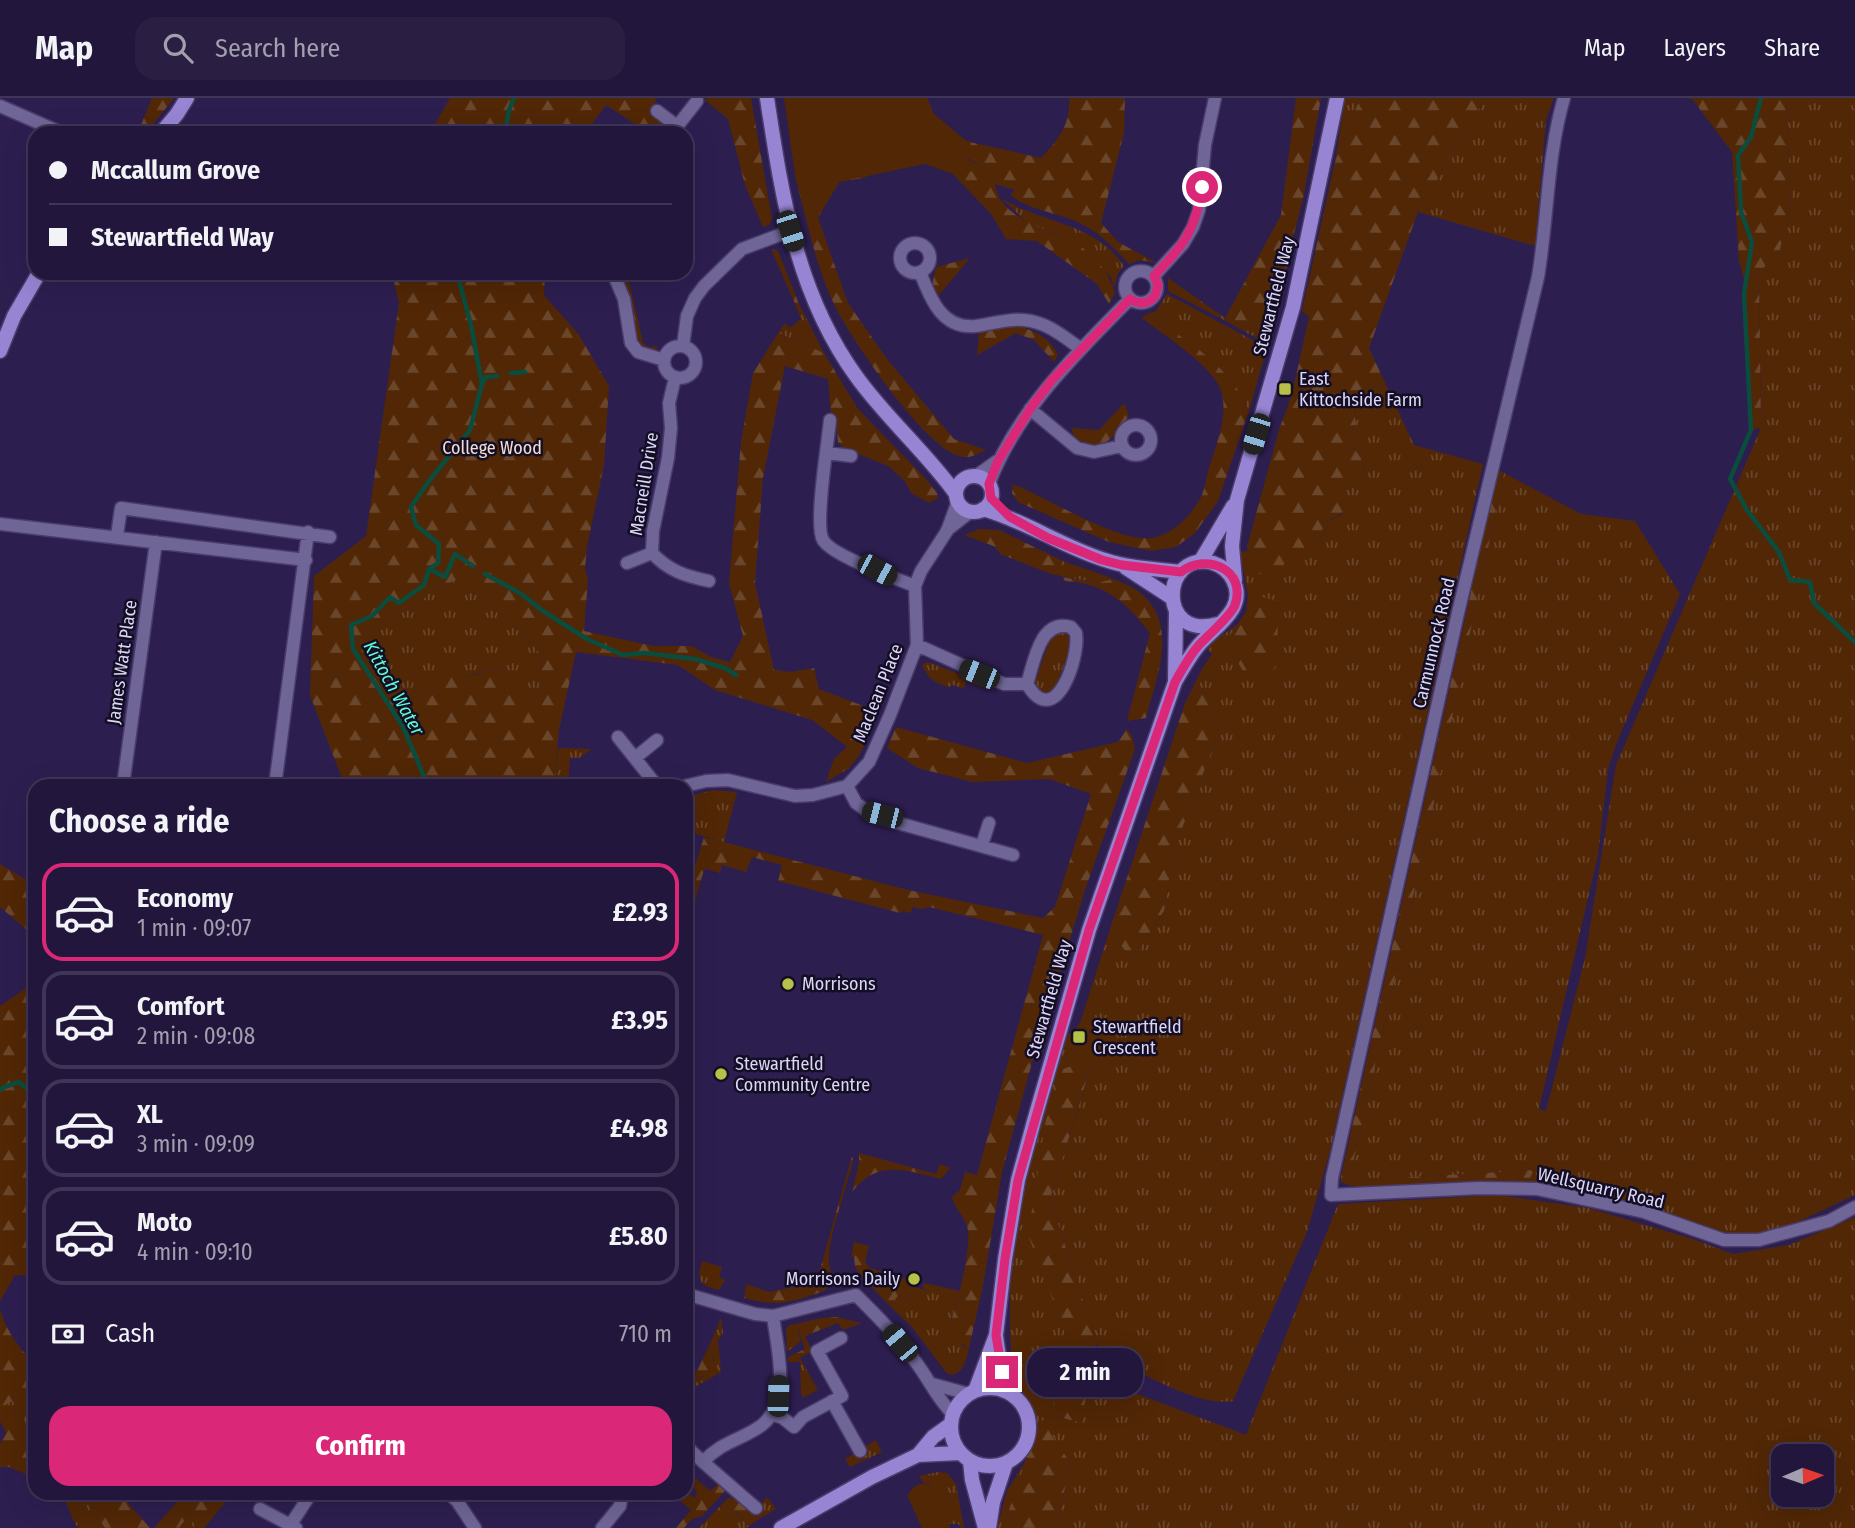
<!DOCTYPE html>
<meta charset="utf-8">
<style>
:root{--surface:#22163c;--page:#2a1f43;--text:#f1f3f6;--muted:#a29faf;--line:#3f3556;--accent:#db2777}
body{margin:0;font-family:"Fira Sans Condensed",sans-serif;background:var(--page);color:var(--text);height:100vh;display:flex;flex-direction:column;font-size:26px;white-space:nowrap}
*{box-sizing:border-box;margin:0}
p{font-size:23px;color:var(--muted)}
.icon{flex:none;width:38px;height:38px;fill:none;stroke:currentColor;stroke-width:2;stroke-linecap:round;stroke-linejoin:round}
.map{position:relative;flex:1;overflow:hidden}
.drawer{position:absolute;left:28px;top:681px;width:665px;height:721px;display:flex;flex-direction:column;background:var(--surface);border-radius:21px;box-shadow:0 7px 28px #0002,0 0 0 2px var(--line)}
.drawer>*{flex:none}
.banner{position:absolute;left:28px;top:28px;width:665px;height:154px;border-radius:21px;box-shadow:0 7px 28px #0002,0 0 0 2px var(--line);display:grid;align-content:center;height:154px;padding:0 21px;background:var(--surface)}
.needle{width:46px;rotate:88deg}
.buttons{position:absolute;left:1771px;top:1346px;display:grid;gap:14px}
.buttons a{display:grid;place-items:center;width:63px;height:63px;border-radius:14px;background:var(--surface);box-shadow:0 7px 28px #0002,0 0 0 2px var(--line);font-size:35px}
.end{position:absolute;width:32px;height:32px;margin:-16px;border:9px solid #db2777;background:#fff;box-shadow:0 0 0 4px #fff}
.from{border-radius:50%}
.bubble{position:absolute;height:49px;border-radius:21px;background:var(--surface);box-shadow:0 7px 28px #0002,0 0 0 2px var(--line);font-size:23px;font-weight:700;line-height:49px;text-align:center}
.car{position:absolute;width:21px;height:42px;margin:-21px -10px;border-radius:9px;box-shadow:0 0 5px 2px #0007;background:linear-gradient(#222 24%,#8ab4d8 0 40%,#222 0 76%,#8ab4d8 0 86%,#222 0)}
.banner b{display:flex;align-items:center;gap:24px;height:66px;font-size:26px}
.banner b+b{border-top:2px solid var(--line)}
.banner i{width:18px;height:18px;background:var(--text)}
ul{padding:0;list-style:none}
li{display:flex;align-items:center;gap:21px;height:98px;margin:0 14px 10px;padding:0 7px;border:4px solid var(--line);border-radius:21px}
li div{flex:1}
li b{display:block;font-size:26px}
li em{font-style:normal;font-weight:700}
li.active{border-color:var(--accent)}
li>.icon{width:63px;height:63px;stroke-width:1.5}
h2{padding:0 21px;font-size:32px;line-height:84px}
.pay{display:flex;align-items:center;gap:18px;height:77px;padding:0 21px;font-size:26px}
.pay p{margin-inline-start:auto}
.action{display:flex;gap:14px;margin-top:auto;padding:14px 21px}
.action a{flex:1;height:80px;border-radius:21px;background:var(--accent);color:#fff;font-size:28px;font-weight:700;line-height:80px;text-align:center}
header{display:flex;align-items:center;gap:42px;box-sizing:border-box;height:98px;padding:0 35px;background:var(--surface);border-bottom:2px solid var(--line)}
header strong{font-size:33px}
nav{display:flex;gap:38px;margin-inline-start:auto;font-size:24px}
.search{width:490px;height:63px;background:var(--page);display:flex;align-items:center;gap:18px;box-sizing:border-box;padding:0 24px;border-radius:21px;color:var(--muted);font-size:26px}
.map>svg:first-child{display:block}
.grass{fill:url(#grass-tufts);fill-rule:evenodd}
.forest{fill:url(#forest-firs);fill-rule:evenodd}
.green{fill:#512706}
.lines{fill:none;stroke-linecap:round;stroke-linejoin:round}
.stream{stroke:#0a4d3e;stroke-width:4.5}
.street-casing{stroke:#493c6b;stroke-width:15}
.secondary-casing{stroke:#493c6b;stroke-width:17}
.street{stroke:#6f6596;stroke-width:12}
.secondary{stroke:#9785d4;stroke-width:14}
.route{stroke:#db2777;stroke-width:9}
.poi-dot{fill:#b7c147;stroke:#130e24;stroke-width:2.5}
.labels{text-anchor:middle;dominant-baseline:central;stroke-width:5;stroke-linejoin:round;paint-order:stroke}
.street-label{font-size:18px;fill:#ddd7f7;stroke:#130e24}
.poi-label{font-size:18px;fill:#ddd7f7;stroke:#130e24;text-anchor:start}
.park-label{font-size:18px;fill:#f2ddd1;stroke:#130e24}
.water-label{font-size:19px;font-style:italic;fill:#5ffad4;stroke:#130e24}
</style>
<header>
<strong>Map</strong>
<div class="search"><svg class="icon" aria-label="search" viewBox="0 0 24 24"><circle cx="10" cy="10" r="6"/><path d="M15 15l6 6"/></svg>Search here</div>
<nav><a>Map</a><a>Layers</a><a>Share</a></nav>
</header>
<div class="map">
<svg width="1855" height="1430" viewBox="0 0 1855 1430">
<defs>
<pattern id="grass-tufts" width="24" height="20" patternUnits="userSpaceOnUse" patternTransform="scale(1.75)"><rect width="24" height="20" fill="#512706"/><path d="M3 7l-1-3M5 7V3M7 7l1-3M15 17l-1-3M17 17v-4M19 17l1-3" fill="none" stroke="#6a462b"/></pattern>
<pattern id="forest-firs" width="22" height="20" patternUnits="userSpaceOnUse" patternTransform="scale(1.75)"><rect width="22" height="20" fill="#512706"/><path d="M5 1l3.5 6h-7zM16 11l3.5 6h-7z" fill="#6a462b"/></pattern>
</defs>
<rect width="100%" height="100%" fill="#2d1e50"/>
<path class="grass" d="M1345 0H1370L1358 6 1335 64Z
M1487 0H1554L1546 22 1535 148 1418 114 1472 20Z
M1786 0H1855V1097L1783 1131 1742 1138 1720 1133 1642 1108 1528 1084 1533 1072 1362 1082 1358 1089 1348 1087 1434 705 1504 375 1581 416 1635 423 1680 496 1617 644 1608 671 1598 757 1539 1011 1546 1013 1585 860 1616 667 1761 330 1759 173 1779 155 1791 107Z
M1001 100C1042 126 1095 124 1124 168L1118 175 1114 190 1111 179 1059 137 1028 125Z
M1293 139 1281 196 1269 180Z
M628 179 643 245 649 249 658 248 656 252 652 253 639 249 636 241 621 183Z
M1168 180 1225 220 1224 222 1168 193Z
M1167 196 1267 250 1249 313C1234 274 1181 238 1147 216L1156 213Z
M799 206 824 255 778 235 785 225 790 230 801 221 796 208Z
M1276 220 1268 246 1240 231Z
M1386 287 1414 347 1483 366 1330 1053 1307 1134 1233 1303C1194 1309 1136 1271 1101 1254L1097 1246 1050 1101 1093 962 1028 1136 1075 1260 1076 1274 1050 1266 1032 1251 1060 1319 1081 1324 1090 1278 1246 1337 1338 1106 1498 1097 1588 1110 1693 1141 1733 1156 1789 1147 1855 1119V1430H1055L1071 1366 1040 1320 1036 1332 1031 1313 1013 1278 1010 1236V1188L1017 1127 1032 1058 1066 935 1072 936 1080 925 1110 831 1132 863 1164 813 1175 749 1219 634 1203 590 1185 605 1203 569 1212 556 1206 549 1238 526 1226 543 1250 585 1276 570 1257 498 1246 515 1248 497 1240 454 1248 453 1253 475 1319 445 1324 426 1342 416 1343 390 1365 381C1366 364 1360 354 1346 344L1356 325C1352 304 1352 303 1368 288ZM1783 1358H1822V1396H1783Z
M1063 463 1114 481 1097 485 1051 476Z
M458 481 513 527 541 556 539 597 529 599 499 570 471 577 421 598 395 603 361 553 366 532 418 506 431 493Z
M1061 533 1067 535 1072 547 1055 590 1051 594H1041L1035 584 1051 539Z
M928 564 985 586 984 590 966 583 964 591 953 587 949 589C934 584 928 581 922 566Z
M847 649 859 658 848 671 826 684 834 661Z
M558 650 592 651 579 660H570L568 688H554Z
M713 692 737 694 724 744 686 733V699Z
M702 1163 722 1169 719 1179 725 1182 719 1192C699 1187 696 1183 702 1163Z
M924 1185 960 1193 950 1226 962 1248 969 1250C966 1263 964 1275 950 1277L945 1273 912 1229 889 1207 899 1197 913 1205 927 1193 922 1191Z
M721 1220 723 1235 718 1242 721 1274 686 1294V1285L703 1279 714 1263 710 1246Z
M796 1226 801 1243 787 1254 786 1231 789 1227Z
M800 1260 818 1292 803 1300 801 1295Z
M13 1303 30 1331 35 1334V1353L4 1307Z
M876 1342 882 1354 850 1369 845 1361Z
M1027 1361 1003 1430H997L1007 1393Z
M938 1374 947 1375 956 1386 964 1430H961L958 1426H949L948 1420 930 1387 924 1385 919 1378Z
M61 1395H81L105 1430H78C70 1419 69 1407 61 1395Z
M767 1399 776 1411 759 1421 754 1416Z
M720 1408 725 1416 735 1415 749 1428 746 1430H699Z
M192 1413 204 1414 193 1430H179Z"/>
<path class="forest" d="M152 0H174L147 34 141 27Z
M450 0H656L653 13 665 32 663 35H649L606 7 585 35H430Z
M707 0H751L772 121 769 127 763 129 745 87 728 21 705 2Z
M927 0 933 15 965 43 1041 60C1058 42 1071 26 1069 0H1125L1124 35 1101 125 1118 144 1157 165 1139 162 1129 166C1117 153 1103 138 1087 129 1063 114 1033 115 1010 97L1015 92 995 86C999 124 1059 132 1084 151 1099 162 1110 178 1115 195L1109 206 1097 186 1037 143 1006 141 991 116 953 76 961 68 988 72 933 40Z
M1296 0H1321L1303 101 1293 139 1269 179 1281 196 1276 220 1240 231 1224 222 1281 117Z
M1370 0H1487L1472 20 1418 114 1369 250 1386 287 1368 288C1352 303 1352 304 1356 325L1346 344C1360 355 1366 364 1365 382L1344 390C1352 415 1341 414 1324 426L1319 445 1267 477 1252 475 1247 449 1279 332 1292 296 1309 219 1302 213 1335 64 1358 6Z
M1688 0H1786L1791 107 1779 155 1759 174 1761 330 1751 332 1744 181 1739 163 1732 54 1693 2Z
M811 64 868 79 839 84 818 120 848 205 887 261 954 341 986 352C977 357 967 362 956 357 921 343 857 249 838 214 816 172 807 123 795 77Z
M771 151 778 153 799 206 796 208Z
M970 160 938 198 932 187 936 169Z
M392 175H545L544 197 579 237 609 288 604 367 587 449 585 471 588 481 584 533 653 548H692L711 559 730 564 743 538 729 485 741 344 753 275 778 235 824 255 858 311 926 381 937 395 938 400 929 405 911 395 905 383 888 368 844 350 838 344 836 322 831 316 828 281 785 268 763 380 755 485 774 572 791 574 814 570 819 591 879 614 859 658 812 622 715 592 678 567 576 554 559 632 554 688H343V683L310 597 314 478 366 438 399 205ZM458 481 513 527 541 556 539 597 529 599 499 570 459 581 443 571 421 598 395 603 361 553 366 532 418 506 431 493Z
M1147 216C1185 241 1232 269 1249 313L1218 403 1195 435 1176 449 1151 453 1109 444 1018 404 1012 395 1013 386C1046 398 1122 449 1157 439 1175 434 1191 417 1200 401 1205 392 1206 380 1209 370 1217 344 1233 308 1216 283 1200 260 1164 237 1142 220Z
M1016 227C1033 232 1051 240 1058 257L1054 264 1034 242 1016 235 977 257 979 234Z
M1124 305 1129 318C1111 341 1108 353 1076 343L1071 330 1099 332Z
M1498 372 1504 375 1434 705 1348 1087 1340 1083Z
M980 431 999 432 1063 463 1051 476 1000 456 996 449 964 437Z
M1062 479 1097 485 1114 481C1122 485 1131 488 1138 493 1180 525 1157 578 1146 620L1127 623 1150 535C1125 504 1107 486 1065 483Z
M1257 498 1279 503 1276 570 1250 586 1226 543Z
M1203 590 1219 634 1175 749 1164 813 1132 863 1110 831 1185 605Z
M896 629 1027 665 1118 644 1127 631 1132 638 1135 651 1086 789 1033 961 1002 1074 983 1188 969 1250 958 1244 950 1226C957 1207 973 1146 967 1128 964 1118 954 1110 952 1099L960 1092 965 1074 977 1077 1043 837 929 809 923 811 912 809 911 815 903 813 900 815 778 783 782 767 752 759 746 774 722 767 720 775 706 771 704 772 686 833V797L704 739 908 792 1043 820 1055 809 1091 696 1049 681 972 684 918 670 887 650Z
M0 766 35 787V839L0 809Z
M35 842V1178L15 1177 0 1203V908L25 891Z
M1093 961 1050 1101 1097 1246 1075 1260 1028 1137 1046 1021 1063 971Z
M859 1055 936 1076 940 1066 950 1070 941 1081C906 1072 877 1061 852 1094L859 1065Z
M852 1058 853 1063C846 1092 832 1128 829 1156 827 1171 838 1181 824 1193 790 1205 780 1209 744 1200L746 1186 769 1194 809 1186 808 1174 819 1175Z
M1534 1072 1528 1084 1358 1089 1362 1082Z
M854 1144 869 1148 865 1164 870 1170 909 1182 907 1187 927 1193 924 1205H913L899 1197 889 1207 862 1179 855 1169 854 1159H851Z
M0 1212C7 1234 19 1250 35 1266V1334L30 1331 13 1303 5 1307 35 1353V1380L9 1369H0V1346L6 1335 0 1323Z
M836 1219 862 1225 843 1232 838 1225 805 1238 812 1253 800 1260 799 1264H788V1259L805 1251 796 1226 821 1220Z
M710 1246C715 1265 717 1277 693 1281Z
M1031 1249 1050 1266 1090 1278 1081 1325 1060 1319Z
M1040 1319 1071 1366 1055 1430H1003Z
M686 1372 710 1393 718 1386 725 1393 702 1418 692 1421 684 1430H676L691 1412 671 1395 686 1394 695 1400 697 1396 694 1390 686 1385Z
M81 1395H119L150 1430H105Z
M185 1395H233L204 1430H193L203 1414 192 1413 179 1430H154Z
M729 1399 742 1405 759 1421 749 1428 736 1415 725 1416 720 1408Z"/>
<path class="green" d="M784 0H927L933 15 965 42 971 44 967 61 989 72 985 81 962 68 953 76 925 66 839 84 818 119 806 120 795 77Z
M924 1385C942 1391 947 1413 950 1430H922L907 1397 915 1388Z"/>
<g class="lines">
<path class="stream" d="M1761 0 1751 39 1738 57 1741 114 1752 144 1744 196 1751 332 1730 381 1747 412 1779 454 1790 482 1810 484 1814 505 1855 544
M505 35 509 12 514 0
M511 275 525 274
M482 286 486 279 497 278
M429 471 445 479 455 456 473 468
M485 476 520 495 543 513 587 541 623 557 644 555 695 561 725 570 736 577
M428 688 403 629 353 551 351 527 372 518 390 499 399 505 424 487 429 471 438 465 439 446 416 427 411 409 429 383 470 332 482 286 471 227 457 175
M0 992 4 989 19 984 35 997"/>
<g class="street-casing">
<path id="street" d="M1564 0C1547 58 1548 120 1538 179L1458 515 1332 1080 1331 1097 1479 1090 1537 1091 1644 1114 1724 1142H1759L1829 1123 1855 1109
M0 8 62 35
M657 13 677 28
M672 35 697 3
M900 160a15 15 0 1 1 30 0a15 15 0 1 1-30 0Z
M1125 189a16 16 0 1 1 32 0a16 16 0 1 1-32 0Z
M920 174C930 200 942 232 976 228 993 226 1008 220 1024 222 1047 224 1063 238 1081 251
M613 175 624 201 631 245 638 254 664 262
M1154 178 1183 146 1193 129 1199 112 1205 47 1215 0
M664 264a16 16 0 1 1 32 0a16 16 0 1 1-32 0Z
M683 248 687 218 695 200 704 188 742 151 790 133
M675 280 669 305 671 330 668 360 653 433 652 455C669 473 685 478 709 483
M1030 311 1077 350 1094 354 1122 348
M830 322C828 344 814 427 823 442 831 457 897 481 915 488
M1121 342a15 15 0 1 1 30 0a15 15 0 1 1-30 0Z
M827 355 851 358
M976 378 997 363
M989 386C1017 312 1076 256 1130 201
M0 426 306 462
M947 432 970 414
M117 438 121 410 330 439
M627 465 652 455
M917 547 1004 586H1027C1034 564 1040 520 1071 529L1076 535C1080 560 1055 634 1027 586
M618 639 657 688
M635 660 657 642
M123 688 156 444
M275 688 308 434
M685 688 706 683 728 682 795 698 813 697 847 688 869 664 890 617 917 547 915 488 921 473 947 433 958 403
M847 688 856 705 867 713 898 725 1013 757
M982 747 989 725
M686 1196 755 1216 773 1218 856 1197C877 1218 898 1239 915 1263 929 1281 937 1301 953 1316
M932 1286 969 1296
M832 1303 860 1353
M772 1316 783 1320 794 1329 803 1319 842 1298 817 1253 841 1240
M686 1348 703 1364
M448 1395 457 1403 475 1430
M756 1410 703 1364C722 1343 742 1342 762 1327 792 1303 777 1250 773 1218
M260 1411 296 1430
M291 1426 308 1400
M602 1430 620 1408 622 1395"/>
</g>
<g class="secondary-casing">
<path id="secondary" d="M767 0C782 98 796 195 856 278 886 320 926 354 956 396
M161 35 177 16 187 0
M0 253 14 218 39 175
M956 396a18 18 0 1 1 36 0a18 18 0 1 1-36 0Z
M983 411C1026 423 1063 449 1105 462 1129 470 1155 471 1181 474
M1200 464 1233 408
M1126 470 1172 500
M1235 482 1232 448 1237 402 1293 209 1337 0
M1175 583 1176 513
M996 1238 1004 1293
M951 1329a39 39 0 1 1 78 0a39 39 0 1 1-78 0Z
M975 1293 996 1237 1005 1161 1018 1082 1034 1023 1089 832 1175 584C1182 572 1189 559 1198 548 1214 529 1248 511 1233 482 1229 474 1222 468 1213 465 1161 451 1156 544 1218 526
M918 1357 933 1339 951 1326
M970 1363 972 1382 985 1430
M781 1430 872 1379 918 1357 960 1355
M989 1430 993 1404 1006 1365"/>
</g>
<use href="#street" class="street"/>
<use href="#secondary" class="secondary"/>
</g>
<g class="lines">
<path class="route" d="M1002 1274 996 1237 1005 1161 1018 1082 1089 832 1175 584C1182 572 1189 558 1199 547 1208 537 1231 518 1235 507 1247 472 1207 454 1181 474L1122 467 1102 462 1048 440 1010 419 991 400 989 386 998 363 1030 311 1052 282 1130 201C1140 207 1148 206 1155 198L1158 187 1154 178C1184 146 1195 134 1202 89"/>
</g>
<g class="poi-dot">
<rect x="1278" y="284" width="14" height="14" rx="3.5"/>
<circle cx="788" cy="886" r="7"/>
<rect x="1072" y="932" width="14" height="14" rx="3.5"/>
<circle cx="721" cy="976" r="7"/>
<circle cx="914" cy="1181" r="7"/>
</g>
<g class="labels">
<g class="street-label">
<text transform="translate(1274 198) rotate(-76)">Stewartfield Way</text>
<text transform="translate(644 386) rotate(-81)">Macneill Drive</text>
<text transform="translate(1434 545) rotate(-77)">Carmunnock Road</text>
<text transform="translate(122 564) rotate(-82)">James Watt Place</text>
<text transform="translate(878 595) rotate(-68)">Maclean Place</text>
<text transform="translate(1049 901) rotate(-74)">Stewartfield Way</text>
<text transform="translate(1601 1090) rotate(13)">Wellsquarry Road</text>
</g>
<g class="poi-label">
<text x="1299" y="281">East<tspan x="1299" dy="21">Kittochside Farm</tspan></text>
<text x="802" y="886">Morrisons</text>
<text x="1093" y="929">Stewartfield<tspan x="1093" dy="21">Crescent</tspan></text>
<text x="735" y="966">Stewartfield<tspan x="735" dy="21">Community Centre</tspan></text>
<text x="900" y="1181" text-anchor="end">Morrisons Daily</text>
</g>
<g class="park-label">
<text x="492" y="350">College Wood</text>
</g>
<g class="water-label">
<text transform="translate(394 590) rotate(61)">Kittoch Water</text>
</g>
</g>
</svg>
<div class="buttons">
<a><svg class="needle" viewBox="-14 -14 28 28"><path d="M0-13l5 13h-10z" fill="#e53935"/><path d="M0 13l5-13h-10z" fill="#a29faf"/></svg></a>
</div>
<i class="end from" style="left:1202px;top:89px"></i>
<i class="end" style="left:1002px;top:1274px"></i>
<div class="bubble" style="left:1027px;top:1250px;width:116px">2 min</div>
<i class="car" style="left:790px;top:133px;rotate:162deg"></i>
<i class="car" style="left:1256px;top:336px;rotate:197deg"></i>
<i class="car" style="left:877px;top:472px;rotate:118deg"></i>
<i class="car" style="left:979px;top:576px;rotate:292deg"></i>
<i class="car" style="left:882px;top:717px;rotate:284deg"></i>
<i class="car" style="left:900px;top:1245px;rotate:320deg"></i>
<i class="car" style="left:778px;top:1298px;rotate:2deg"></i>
<div class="banner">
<b><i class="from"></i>Mccallum Grove</b>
<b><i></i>Stewartfield Way</b>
</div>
<section class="drawer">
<h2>Choose a ride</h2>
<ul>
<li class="active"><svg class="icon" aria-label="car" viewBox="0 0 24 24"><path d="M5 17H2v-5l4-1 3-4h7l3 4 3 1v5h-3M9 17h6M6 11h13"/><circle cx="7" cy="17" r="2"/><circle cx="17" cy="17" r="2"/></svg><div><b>Economy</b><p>1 min · 09:07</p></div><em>£2.93</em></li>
<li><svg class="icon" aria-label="car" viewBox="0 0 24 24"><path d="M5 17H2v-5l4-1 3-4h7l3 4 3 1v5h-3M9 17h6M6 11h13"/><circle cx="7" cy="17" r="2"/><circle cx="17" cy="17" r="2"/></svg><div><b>Comfort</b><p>2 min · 09:08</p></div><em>£3.95</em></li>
<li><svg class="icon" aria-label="car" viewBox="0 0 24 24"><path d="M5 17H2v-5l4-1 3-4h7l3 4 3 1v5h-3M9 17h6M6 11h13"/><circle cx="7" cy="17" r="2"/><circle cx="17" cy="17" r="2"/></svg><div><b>XL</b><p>3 min · 09:09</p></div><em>£4.98</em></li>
<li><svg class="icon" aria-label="car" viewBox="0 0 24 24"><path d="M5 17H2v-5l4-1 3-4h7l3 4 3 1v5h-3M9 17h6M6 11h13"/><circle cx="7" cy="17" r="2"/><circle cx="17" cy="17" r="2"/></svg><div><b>Moto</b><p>4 min · 09:10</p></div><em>£5.80</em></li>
</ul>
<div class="pay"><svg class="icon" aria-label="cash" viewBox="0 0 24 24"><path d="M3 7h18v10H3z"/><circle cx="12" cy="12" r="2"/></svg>Cash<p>710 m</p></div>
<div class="action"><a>Confirm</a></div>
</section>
</div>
